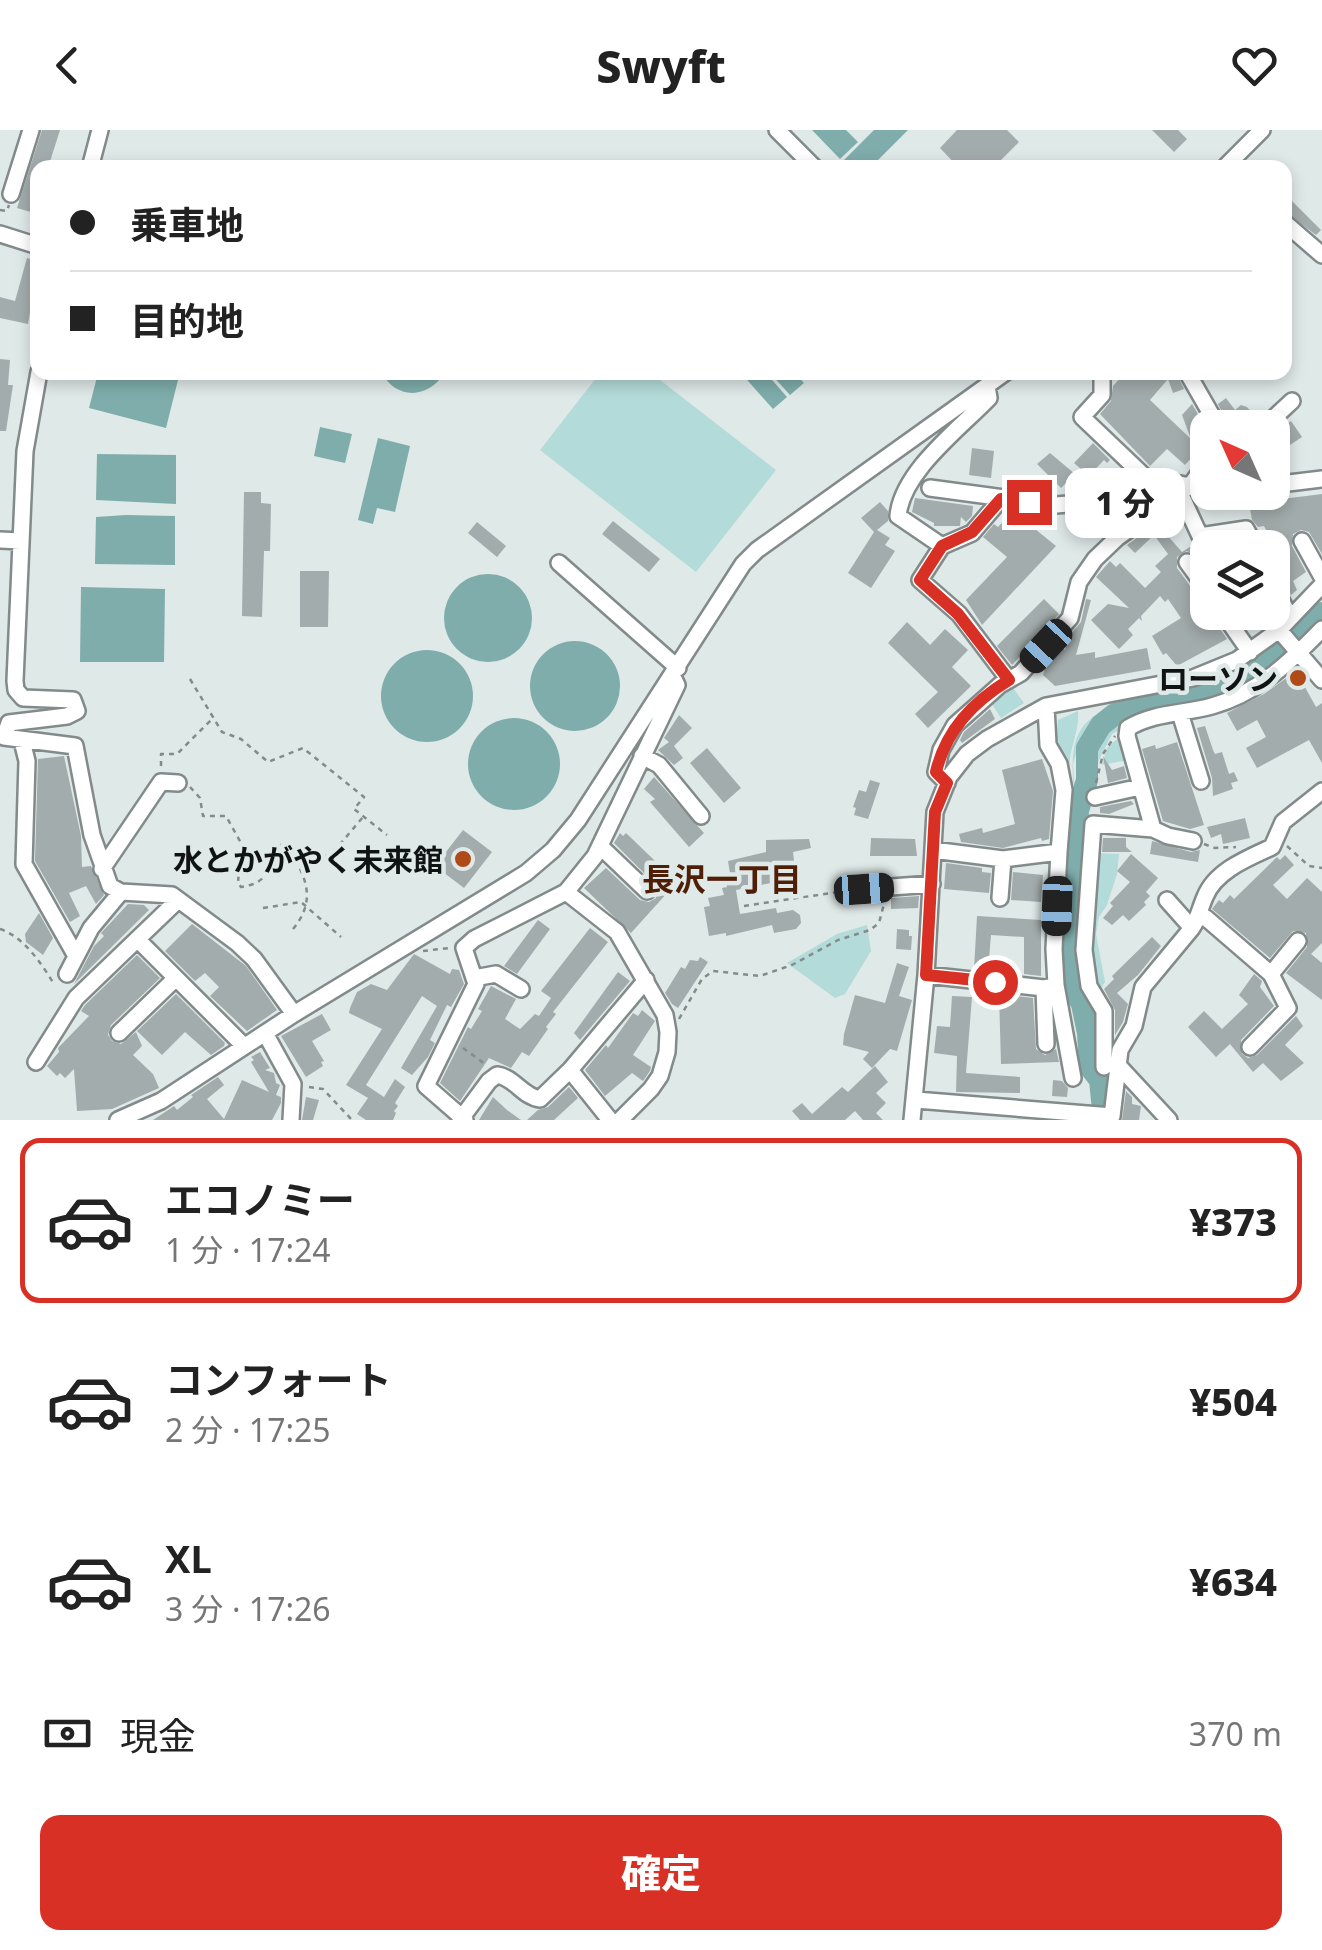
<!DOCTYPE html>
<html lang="ja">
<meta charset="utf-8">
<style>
:root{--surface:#fff;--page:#f2f2f2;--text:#222;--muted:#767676;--line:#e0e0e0;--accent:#d93025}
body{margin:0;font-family:"Noto Sans","Noto Sans JP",sans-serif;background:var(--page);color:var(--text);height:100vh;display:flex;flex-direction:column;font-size:38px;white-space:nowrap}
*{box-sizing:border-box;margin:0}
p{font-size:32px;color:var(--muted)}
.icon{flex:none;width:55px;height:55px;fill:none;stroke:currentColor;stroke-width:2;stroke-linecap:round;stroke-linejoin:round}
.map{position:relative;height:990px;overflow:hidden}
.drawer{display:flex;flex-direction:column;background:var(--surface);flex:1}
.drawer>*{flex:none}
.hud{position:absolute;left:30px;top:30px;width:1262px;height:220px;border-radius:20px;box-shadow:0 5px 15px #0003;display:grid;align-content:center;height:220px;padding:0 40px;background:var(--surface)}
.needle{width:65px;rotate:315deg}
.fabs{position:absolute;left:1190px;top:280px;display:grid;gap:20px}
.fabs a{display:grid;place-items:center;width:100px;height:100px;border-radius:20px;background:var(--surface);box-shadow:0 5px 15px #0003;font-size:50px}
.end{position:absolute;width:45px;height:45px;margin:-22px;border:12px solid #d93025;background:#fff;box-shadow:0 0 0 5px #fff}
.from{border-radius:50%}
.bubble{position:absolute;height:70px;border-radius:20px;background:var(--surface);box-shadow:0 5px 15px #0003;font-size:32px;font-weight:800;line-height:70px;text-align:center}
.car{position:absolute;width:30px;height:60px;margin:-30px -15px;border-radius:12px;box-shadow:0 0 8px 2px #0007;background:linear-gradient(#222 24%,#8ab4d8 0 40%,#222 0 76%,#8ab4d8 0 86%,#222 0)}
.hud b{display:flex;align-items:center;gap:35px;height:95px;font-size:38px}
.hud b+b{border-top:2px solid var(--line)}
.hud i{width:25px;height:25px;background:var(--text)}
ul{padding:18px 0 0;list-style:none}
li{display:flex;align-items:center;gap:30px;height:165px;margin:0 20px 15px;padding:0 20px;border:5px solid transparent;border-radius:20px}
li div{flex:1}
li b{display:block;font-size:38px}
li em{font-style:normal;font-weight:800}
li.current{border-color:var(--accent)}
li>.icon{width:90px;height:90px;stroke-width:1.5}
.pay{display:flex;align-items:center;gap:25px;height:110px;padding:0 40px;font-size:38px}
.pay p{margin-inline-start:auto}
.cta{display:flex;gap:20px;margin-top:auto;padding:20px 40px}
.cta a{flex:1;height:115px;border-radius:20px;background:var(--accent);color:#fff;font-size:40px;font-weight:800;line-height:115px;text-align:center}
header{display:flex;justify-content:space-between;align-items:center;height:130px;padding:0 40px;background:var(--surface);font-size:45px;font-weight:800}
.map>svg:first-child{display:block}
.green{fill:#b3dbd9}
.water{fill:#7eadab}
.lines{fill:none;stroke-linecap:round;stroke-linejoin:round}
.river{stroke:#7eadab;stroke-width:22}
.building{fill:#a3acac}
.minor-casing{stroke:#828a8a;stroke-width:20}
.path{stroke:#848b8a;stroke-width:2.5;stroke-dasharray:5 5;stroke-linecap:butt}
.minor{stroke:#fff;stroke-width:15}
.route{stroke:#d93025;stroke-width:12}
.poi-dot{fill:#af4b18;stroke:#dfe9e8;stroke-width:4}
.labels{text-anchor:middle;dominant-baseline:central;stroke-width:9;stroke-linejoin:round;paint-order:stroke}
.poi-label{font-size:30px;font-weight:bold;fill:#0f1312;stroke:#dfe9e8;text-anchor:end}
.neighbourhood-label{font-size:32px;font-weight:bold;fill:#4e1e07;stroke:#dfe9e8}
</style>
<header><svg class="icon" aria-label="back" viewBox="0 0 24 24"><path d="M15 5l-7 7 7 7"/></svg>Swyft<svg class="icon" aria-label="heart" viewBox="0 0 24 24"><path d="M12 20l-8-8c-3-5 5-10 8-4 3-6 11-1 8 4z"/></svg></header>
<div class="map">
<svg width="1322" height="990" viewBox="0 0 1322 990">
<rect width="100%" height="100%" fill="#dfe9e8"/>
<path class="green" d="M600 243H651L776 340 696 442 540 320Z
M1011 555 1024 573 1001 588 988 568Z
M1129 576 1104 586 1085 615 1078 617 1073 634 1074 651 1078 655 1075 669C1069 619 1070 582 1129 576Z
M1078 581C1080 604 1067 620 1070 644L1066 645 1056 613 1058 590Z
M1151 581 1112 604 1094 640 1091 677C1087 622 1086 586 1151 581Z
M1124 603 1128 630 1102 635 1107 618Z
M1093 723 1119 724 1117 744 1107 775 1099 787 1096 804 1105 852 1099 861 1086 820Z
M867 795 871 821 845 864 835 868 787 833 837 804Z"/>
<path class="water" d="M812 0H846L858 12 840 29Z
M874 0H908L871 37H850L843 31Z
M98 243H149L178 250 166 298 89 278Z
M382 243H444C429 269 396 270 382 243Z
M741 243H766L787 267 773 279Z
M770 243H795L804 253 790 265Z
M320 297 352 304 345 333 314 326Z
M378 308 410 316 395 382 377 378 373 394 358 390Z
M97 324 176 325V374L96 370Z
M126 385 175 386V435L95 434 96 387Z
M444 488a44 44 0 1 1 88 0a44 44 0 1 1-88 0Z
M81 457 165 459 164 532H80Z
M530 556a45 45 0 1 1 90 0a45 45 0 1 1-90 0Z
M381 566a46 46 0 1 1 92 0a46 46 0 1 1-92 0Z
M468 634a46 46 0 1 1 92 0a46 46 0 1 1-92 0Z"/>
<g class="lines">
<path class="river" d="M1104 990 1100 950 1090 937 1088 903 1082 874 1075 862 1068 799 1078 681 1087 650V618L1101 595 1115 584 1234 558 1291 514 1322 483"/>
</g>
<path class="building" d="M42 0H60L48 38H38V71L34 83 17 78Z
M957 0H1007L1019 12 993 38H959L940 18Z
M1152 0H1178L1187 9 1174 22Z
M1285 64 1321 100 1316 105 1285 82Z
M27 128 38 131V164L36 172 32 171 28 194 0 188V167L15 171Z
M0 229 10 230 8 255H13L6 301H0Z
M1126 242H1176L1184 259 1173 263 1168 249 1150 270 1191 309 1182 285 1192 274 1208 301V310L1185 335 1167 319 1150 336 1100 284 1111 271 1113 256Z
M1226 268 1235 280 1241 275 1247 277 1257 288 1252 298H1230L1218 274Z
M1291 291 1302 307 1290 315 1279 298Z
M1093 313 1110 330 1107 333 1104 330 1089 346 1074 333Z
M972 318 994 321 991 348 969 345Z
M1050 323 1075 344 1061 358 1037 334Z
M244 362H261V373L271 374 270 421H264L262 487 242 486Z
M1322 364V424L1309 402 1301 400 1293 404 1292 416 1306 442 1293 451 1297 460 1291 465 1282 445 1272 439V427L1279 424 1264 396 1258 397 1252 390 1249 373Z
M915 368 973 376 972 386 966 392 961 387 960 396H934V393L912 382Z
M880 372 888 381V391L877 400 890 408 885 415 895 421 871 458 848 443 874 402 861 388Z
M1176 380 1183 396 1167 405 1182 422 1193 415 1208 416V441L1195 425 1187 421 1177 427V438L1199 468 1207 472 1195 480 1205 496 1214 490 1227 509 1177 536 1166 523 1163 525 1152 506 1181 488 1168 469 1165 472 1160 466 1141 486 1142 491 1139 488 1128 499 1133 505 1119 519 1091 490 1108 474 1129 478 1096 447 1110 431 1116 437 1120 433 1145 458 1161 442 1155 436 1168 424 1154 405 1135 423 1127 415Z
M1013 381 1056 416 982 495 966 470 1007 427 983 407 994 394 998 397Z
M613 391 660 429 649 442 602 404Z
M477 392 506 416 497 427 468 403Z
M300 441H329L328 497H300Z
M1044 469 1059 484 1012 535 997 516Z
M1086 469 1091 470 1076 525 1095 522V528L1147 518 1151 539 1055 556 1043 545 1045 539 1042 536 1060 516 1065 520 1069 506 1081 492Z
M1236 482H1274L1253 500Z
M907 492 930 515 945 499 968 520 952 537 971 556 928 598 915 584 938 562 888 513Z
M1296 541 1316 577 1322 573V633L1309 610 1257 638 1246 618 1266 607 1257 590 1237 601 1227 583 1264 564Z
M990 579 995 589 962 613 960 610 964 602Z
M679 585 692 598 674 616 683 628 674 635 658 620 669 612 664 608Z
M1205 596 1213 620 1215 624 1222 622 1229 644 1234 642 1238 651 1231 653 1233 659 1213 666 1212 648 1197 598Z
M1177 612 1204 695 1190 699 1163 691 1142 619 1155 615 1156 619Z
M707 618 741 658 724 673 690 633Z
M64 626 81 706 82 737 91 736 104 765 96 774 86 756 69 763 80 786 70 792 35 731 38 629Z
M1103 626 1112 640 1124 636 1127 648 1108 653Z
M1042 629 1053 661 1049 709 1042 711 1041 708 1003 718 961 712 959 704 982 698 983 703 1015 694 1002 640Z
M654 647 704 703 689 717 650 672 655 669 644 659Z
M870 650 880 653 868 689 854 685 856 678 853 677 859 660 866 662Z
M1131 671 1134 674 1109 684 1100 683V677Z
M1245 688 1250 708 1223 714 1221 704 1211 708 1207 697Z
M463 700 492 722 464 758 435 736Z
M620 703 623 706 626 703 677 752 631 803 584 758 606 738 640 770 649 772 656 768 655 754 614 713Z
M871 708 915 709 917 726H870Z
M1103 708H1126V717L1132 722H1102Z
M809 709 811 718 793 722 797 757 781 758V751L736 760 740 784 776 778 777 783 793 780 800 785 801 793 796 799 774 803 772 795 726 806V803L709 806 704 777 710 776 708 768 724 765 722 758 727 757 726 751 731 750 728 731 766 722V710Z
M1152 711 1191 722 1200 720 1198 732 1150 724Z
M1131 724 1158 748 1146 762 1150 766 1144 772 1146 775 1129 791 1123 785 1112 795 1103 788 1113 776 1110 773 1130 752 1117 741Z
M1285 725 1294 735 1273 755 1287 769 1307 748 1322 762V813L1311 824 1322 833V870L1286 843 1307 817 1306 803 1293 801 1270 828 1212 779 1219 770 1223 773 1230 765 1234 769 1277 727 1280 730Z
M946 733 982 738V742L991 743 989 763 944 759Z
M1013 742 1043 745 1041 772 1011 770Z
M919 766 918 778 891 779V768Z
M128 774 144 775 149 780 74 854 94 816 104 806 101 803Z
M39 783 53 808 43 825 26 812 25 804Z
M977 786 1041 790V846L1024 844V807L991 805 988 840 974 839Z
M538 790 550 799 517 844 504 836Z
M192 794 246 836 277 880 247 901 210 866 219 857 205 843 195 851 165 821Z
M590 798 608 812 553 882 556 884 546 897 548 899 529 926 522 922 511 938 489 928 460 971 440 953 468 897 471 899 482 881 478 879 491 856 516 869 505 889 520 899 535 884 539 886 551 868 541 861Z
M897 799 909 800V806H912L911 820 896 819Z
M1152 807 1161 816 1138 845 1117 863 1128 874 1123 892 1115 905V880L1104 859 1114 849 1112 846Z
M414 824 450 844 452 839 459 840 464 854 451 877 447 875 430 910 435 913 428 927 412 945 401 938 437 876 422 866 366 955 384 967 395 949 405 957 395 973 398 976 394 981 396 983 393 990H366L357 984 368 968 346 955 382 899 349 883 350 878 357 862 371 854 387 860Z
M137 825 160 848 111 895 108 905 112 911 121 914 136 902 142 916 133 925 153 944 159 958 112 979 77 981 74 939 65 948 60 943 57 946 47 936 59 922 58 918 89 886 81 881 85 875Z
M700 827 708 832 678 878 672 874 665 863 681 837 685 839 690 830 698 831Z
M897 833 909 837 899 866 912 870 897 921 890 919 872 938 863 929 869 922 843 915 844 904 855 865 885 873Z
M618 842 630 851 580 910 574 903Z
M1254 844 1262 851 1260 857 1274 876 1241 910 1242 924 1248 928 1257 925 1296 886 1303 896 1285 915 1304 933 1281 951 1263 933 1253 942 1230 914 1216 927 1188 897 1204 881 1222 899 1248 874 1239 865Z
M176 864 225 913 224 916 211 925 185 902 162 925 137 901Z
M999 864 1033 868 1036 919 1045 925 1056 919 1059 932 1001 934Z
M952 866 972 867 966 943 1020 947V963L956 962 957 926 934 923 937 896 950 897Z
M642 880 655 891 633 925 651 937 650 941 643 951 632 943 605 966 585 940 606 915 608 918 633 883 638 886Z
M322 884 331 900 312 911 324 931 321 932 323 936 306 947 281 906Z
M260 922 270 938 265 940 274 943 276 953 280 955 276 965 281 967V973L272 990H153L174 976 177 980 193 967 191 965 218 947 224 955 207 969 224 989 242 950 269 962 251 932 254 930 251 927Z
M875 936 888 952 876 963 886 973 876 983 883 990H863L855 981 845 990H800L792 981 802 973 812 984 842 957 848 962Z
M1053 950 1062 951 1068 958 1067 967 1052 966Z
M569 957 578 968 554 990H527L538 980 548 977Z
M1126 961 1132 967V974L1141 976 1139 990H1122Z
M306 967 319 970 313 990H302Z
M493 967 507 980 521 990H479Z"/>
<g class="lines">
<g class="minor-casing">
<path id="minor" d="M777 0 815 38
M90 38 100 0
M1224 38 1262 0
M11 64 31 0
M1285 93 1322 125
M0 104 38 116
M39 242 25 321 15 551 16 560 23 568 73 570 77 581 67 586 9 593 4 607 75 616 92 705 110 756 121 762 172 765 237 813 254 829 294 884
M1102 242V265L1082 287 1145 347 1190 356 1208 331
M1187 242 1219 298
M987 256 989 268C958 300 902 342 898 386L942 416 972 403 1001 369
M1263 298 1292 271
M1272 355 1322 349
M930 358 1056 375 1177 365
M1181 365 1200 406 1246 399 1256 418
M0 410 21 411
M1302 411 1322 447
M942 416 920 450 959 484 1009 550
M1187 432 1208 461
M559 433 678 538
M1272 451 1290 488
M1222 482 1250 522
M1279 500 1322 550
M1180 583 1201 651
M22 611 27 631 24 734 76 826
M642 626 659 635 701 686
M947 653 936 642 941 620 955 595 1000 555 1021 543 1070 488 1079 452 1095 429 1117 408 1190 356 1208 361
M1095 667 1140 657
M1193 711 1168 706 1153 699 1127 606 1128 598C1154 582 1184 584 1212 576 1257 564 1291 531 1322 499
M600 716 647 761
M933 720 1003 729 1059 722 1064 660 1059 634 1048 615 1046 576
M102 739 161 652 178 653
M864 759 932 754
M566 762 617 802 665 885 668 902 667 922 660 946 651 959 620 990
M1000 768 1003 729
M1167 770 1192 798
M1199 787 1206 788 1271 844 1288 878 1250 917
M137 809 244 916
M67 844 91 798 121 762
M1271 844 1298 811
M926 845 1044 858 1056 855 1054 819 1059 722
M474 848 496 844 521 859
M1056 855 1073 948
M1044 858 1046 914
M119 903 176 848
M265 903 293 954 291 990
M36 932 76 868 177 771
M1117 934 1169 990
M1104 937V881L1089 856 1084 820 1093 694 1153 699
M570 940 610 990
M916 970 1112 986 1120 920 1134 896 1143 857 1192 798C1199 787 1200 778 1205 767 1215 741 1248 728 1272 717L1283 692 1322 661
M118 990 161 971 294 884 526 743 553 720 578 690 743 434 757 420 1006 242
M460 990 489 951 497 945C514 947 523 967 540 969L570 940 646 850
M465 990 426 956 476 854 464 818 474 809 566 762 595 726 677 555 672 545
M912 990 926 845 935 682 949 647 967 624 987 609 1046 576 1193 548 1237 530 1279 500 1322 455"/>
</g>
<path class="path" d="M0 80 7 81 9 75
M190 549 222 602 241 609 268 632 303 618 364 667 354 679 387 705
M161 636V624H177L214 587
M1096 653 1103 624 1115 606
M190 657 200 668 203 686H226L241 713 238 753 241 757C275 752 266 732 282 714
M1204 714 1215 718 1236 717
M1287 716 1309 736 1322 738
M275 733 331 725 363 687
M744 776 851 760
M263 778 301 772 341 807
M0 799C24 807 41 833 54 854
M293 799C312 776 310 756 296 731
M423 821 449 818
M679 889 702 849 713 841 760 846 792 835 838 810 870 800 879 793 885 770
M463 918 485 934
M309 957 323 959 352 990"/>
<use href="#minor" class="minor"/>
</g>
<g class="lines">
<path class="route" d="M995 852 926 845 935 682 947 653 936 642C946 600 973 572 1009 550L958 484 920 450 942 416 972 402 1001 369 1029 372"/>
</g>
<g class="poi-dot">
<circle cx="1298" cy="548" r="10"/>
<circle cx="463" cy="729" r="10"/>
</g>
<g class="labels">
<g class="poi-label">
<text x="1278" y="548">ローソン</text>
<text x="443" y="729">水とかがやく未来館</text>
</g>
<g class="neighbourhood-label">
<text x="722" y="748">長沢一丁目</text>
</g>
</g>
</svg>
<div class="fabs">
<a><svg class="needle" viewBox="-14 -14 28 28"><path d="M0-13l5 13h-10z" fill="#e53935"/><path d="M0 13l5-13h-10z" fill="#767676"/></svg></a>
<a><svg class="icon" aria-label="layers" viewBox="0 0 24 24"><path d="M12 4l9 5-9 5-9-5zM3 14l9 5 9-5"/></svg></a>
</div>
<i class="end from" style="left:995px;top:852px"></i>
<i class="end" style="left:1029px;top:372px"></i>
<div class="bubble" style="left:1065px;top:338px;width:120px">1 分</div>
<i class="car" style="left:1046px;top:516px;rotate:223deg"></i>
<i class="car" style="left:864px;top:759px;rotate:86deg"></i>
<i class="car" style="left:1057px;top:776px;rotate:182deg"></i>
<div class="hud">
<b><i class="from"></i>乗車地</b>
<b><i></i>目的地</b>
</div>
</div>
<section class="drawer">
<ul>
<li class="current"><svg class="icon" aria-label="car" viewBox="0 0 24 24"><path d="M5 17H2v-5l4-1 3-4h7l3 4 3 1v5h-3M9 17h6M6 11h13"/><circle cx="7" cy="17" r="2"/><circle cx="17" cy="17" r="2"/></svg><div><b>エコノミー</b><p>1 分 · 17:24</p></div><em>¥373</em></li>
<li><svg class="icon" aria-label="car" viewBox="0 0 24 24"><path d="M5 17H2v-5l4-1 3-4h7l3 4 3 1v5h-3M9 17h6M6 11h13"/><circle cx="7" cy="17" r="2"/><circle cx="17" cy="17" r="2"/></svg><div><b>コンフォート</b><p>2 分 · 17:25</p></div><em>¥504</em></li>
<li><svg class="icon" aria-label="car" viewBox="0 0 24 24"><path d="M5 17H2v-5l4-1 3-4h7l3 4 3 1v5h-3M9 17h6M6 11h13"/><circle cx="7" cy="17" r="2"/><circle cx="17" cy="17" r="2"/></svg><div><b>XL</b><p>3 分 · 17:26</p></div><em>¥634</em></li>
</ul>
<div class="pay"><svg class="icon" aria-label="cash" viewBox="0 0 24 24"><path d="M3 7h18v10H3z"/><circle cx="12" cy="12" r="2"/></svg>現金<p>370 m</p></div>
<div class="cta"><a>確定</a></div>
</section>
